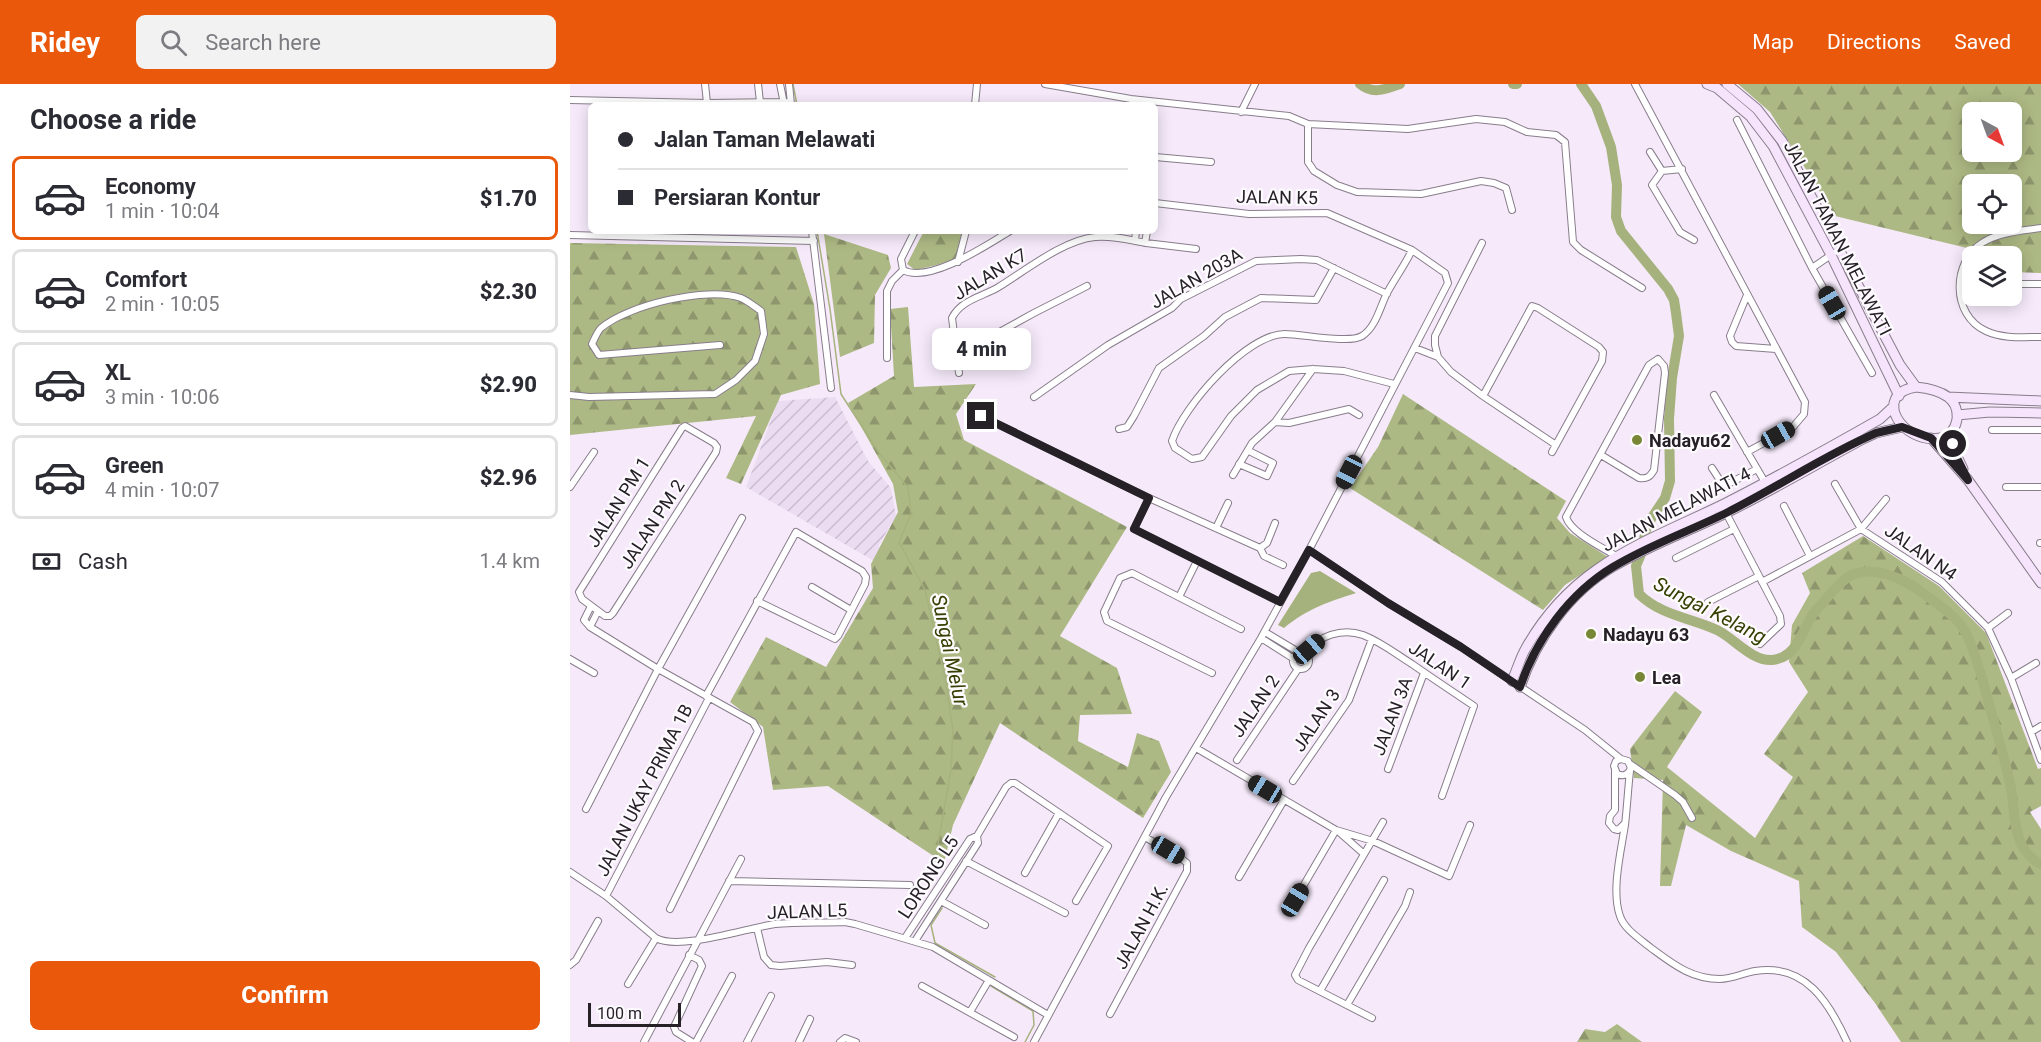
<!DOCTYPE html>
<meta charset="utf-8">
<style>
:root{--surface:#fff;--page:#f2f2f3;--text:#2b2b33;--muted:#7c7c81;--line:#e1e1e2;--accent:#ea580c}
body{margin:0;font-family:Roboto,sans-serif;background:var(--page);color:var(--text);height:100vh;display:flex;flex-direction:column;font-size:22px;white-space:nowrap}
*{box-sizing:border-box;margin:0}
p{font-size:20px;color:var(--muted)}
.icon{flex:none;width:33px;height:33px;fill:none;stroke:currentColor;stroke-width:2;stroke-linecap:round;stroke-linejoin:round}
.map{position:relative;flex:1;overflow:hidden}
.panel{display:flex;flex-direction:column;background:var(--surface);width:570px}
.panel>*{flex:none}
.top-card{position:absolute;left:18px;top:18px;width:570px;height:132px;border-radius:9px;box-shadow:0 3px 15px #0003;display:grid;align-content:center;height:132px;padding:0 30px;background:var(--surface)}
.needle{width:39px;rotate:139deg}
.buttons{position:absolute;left:1392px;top:18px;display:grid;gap:12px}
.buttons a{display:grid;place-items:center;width:60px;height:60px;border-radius:9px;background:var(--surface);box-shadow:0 3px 15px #0003;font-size:30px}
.scale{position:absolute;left:18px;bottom:15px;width:93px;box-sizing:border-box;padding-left:6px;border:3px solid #252127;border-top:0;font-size:16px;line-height:21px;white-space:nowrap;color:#252127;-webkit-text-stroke:4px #fefbff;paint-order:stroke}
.end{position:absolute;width:27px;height:27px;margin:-14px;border:8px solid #252127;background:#fff;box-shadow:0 0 0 3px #fff}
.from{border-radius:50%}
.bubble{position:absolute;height:42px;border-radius:9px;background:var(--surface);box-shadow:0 3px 15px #0003;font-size:20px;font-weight:800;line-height:42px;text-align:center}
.car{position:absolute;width:18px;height:36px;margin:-18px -9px;border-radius:8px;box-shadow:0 0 4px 2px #0007;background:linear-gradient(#222 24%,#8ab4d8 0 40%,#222 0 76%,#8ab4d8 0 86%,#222 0)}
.top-card b{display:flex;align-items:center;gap:21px;height:57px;font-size:22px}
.top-card b+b{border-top:2px solid var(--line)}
.top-card i{width:15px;height:15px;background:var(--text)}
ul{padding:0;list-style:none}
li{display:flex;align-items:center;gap:18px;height:84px;margin:0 12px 9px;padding:0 18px;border:3px solid var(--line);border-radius:9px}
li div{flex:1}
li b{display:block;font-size:22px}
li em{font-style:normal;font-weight:800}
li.selected{border-color:var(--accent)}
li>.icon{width:54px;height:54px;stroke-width:1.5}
h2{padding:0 30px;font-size:27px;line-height:72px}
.pay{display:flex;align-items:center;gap:15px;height:66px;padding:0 30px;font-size:22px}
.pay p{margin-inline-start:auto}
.action{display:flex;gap:12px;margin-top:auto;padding:12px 30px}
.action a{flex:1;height:69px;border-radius:9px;background:var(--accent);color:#fff;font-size:24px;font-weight:800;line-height:69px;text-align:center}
header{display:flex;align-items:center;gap:36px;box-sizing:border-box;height:84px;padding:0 30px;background:var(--accent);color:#fff}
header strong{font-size:28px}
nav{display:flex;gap:33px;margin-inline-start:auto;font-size:21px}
.search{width:420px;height:54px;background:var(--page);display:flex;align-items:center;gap:15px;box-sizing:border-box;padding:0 21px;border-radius:9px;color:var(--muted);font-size:22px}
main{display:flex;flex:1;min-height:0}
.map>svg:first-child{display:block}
.industrial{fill:url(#industrial-furrows)}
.forest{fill:url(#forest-firs);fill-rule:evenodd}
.water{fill:#a6b27d}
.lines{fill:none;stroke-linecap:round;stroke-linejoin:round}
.stream{stroke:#a6b27d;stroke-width:1.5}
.river{stroke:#a6b27d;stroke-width:10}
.street-casing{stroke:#887d8b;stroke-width:8}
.secondary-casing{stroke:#887d8b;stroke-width:11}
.street{stroke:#fff;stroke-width:6}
.secondary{stroke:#f6e4fc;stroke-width:9}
.route{stroke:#252127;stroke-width:8}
.poi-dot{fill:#788736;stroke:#fefbff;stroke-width:2}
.labels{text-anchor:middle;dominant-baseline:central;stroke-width:4.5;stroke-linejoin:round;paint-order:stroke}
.street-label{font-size:18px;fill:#252127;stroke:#fefbff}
.poi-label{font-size:18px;font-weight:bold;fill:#252127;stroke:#fefbff;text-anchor:start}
.water-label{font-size:20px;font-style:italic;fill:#364000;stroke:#fefbff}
</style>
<header>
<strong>Ridey</strong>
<div class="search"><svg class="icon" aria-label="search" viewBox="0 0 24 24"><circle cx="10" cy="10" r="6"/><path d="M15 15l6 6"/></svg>Search here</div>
<nav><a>Map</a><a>Directions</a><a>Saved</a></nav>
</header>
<main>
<section class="panel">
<h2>Choose a ride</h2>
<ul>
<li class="selected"><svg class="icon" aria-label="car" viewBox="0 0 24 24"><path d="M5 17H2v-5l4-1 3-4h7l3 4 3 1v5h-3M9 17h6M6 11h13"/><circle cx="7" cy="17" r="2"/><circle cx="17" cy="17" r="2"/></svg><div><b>Economy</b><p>1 min · 10:04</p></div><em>$1.70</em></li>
<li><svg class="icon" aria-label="car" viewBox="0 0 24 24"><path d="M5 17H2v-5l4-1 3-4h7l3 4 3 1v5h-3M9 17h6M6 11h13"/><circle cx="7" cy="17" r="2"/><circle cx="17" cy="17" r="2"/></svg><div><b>Comfort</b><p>2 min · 10:05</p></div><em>$2.30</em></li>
<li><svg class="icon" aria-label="car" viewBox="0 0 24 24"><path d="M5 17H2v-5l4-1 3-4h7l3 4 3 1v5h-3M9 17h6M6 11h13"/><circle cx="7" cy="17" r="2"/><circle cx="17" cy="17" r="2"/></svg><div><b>XL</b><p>3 min · 10:06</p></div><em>$2.90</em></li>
<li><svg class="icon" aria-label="car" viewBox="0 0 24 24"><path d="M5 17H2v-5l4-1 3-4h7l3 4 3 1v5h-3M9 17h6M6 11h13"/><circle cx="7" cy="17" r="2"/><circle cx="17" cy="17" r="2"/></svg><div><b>Green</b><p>4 min · 10:07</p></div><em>$2.96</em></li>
</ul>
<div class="pay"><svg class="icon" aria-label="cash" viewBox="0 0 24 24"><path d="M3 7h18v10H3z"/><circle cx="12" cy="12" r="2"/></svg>Cash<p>1.4 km</p></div>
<div class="action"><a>Confirm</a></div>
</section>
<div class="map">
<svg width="1471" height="958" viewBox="0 0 1471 958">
<defs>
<pattern id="industrial-furrows" width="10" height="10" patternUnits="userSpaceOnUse" patternTransform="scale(1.5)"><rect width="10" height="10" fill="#ecdcf2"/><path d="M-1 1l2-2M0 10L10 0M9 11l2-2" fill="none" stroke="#cabcd0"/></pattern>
<pattern id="forest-firs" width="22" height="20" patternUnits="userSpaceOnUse" patternTransform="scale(1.5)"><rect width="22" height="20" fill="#adb984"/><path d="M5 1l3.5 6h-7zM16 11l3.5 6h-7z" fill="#8d966c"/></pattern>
</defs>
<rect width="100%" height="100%" fill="#f6eafa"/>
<path class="industrial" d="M265 313 298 377 321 404 326 432 309 461 311 481 176 403 208 317Z"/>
<path class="forest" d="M1168 0H1471V189L1442 188V172H1402V188H1398L1397 164 1265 132 1200 28ZM1402 28H1442V68H1402ZM1402 100H1442V140H1402Z
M354 147H393L385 175 367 181 345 186 337 180Z
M254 150 318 171 321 184 305 211 304 259 270 273Z
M0 159 226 163 244 220 250 300 211 311 171 400 156 394 186 332 0 351Z
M338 223 344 303 406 300 386 330 394 356 557 443 490 552 547 584 562 630 510 631 508 657 558 683 567 649 589 657 601 688 573 734 430 639 383 741 374 779 258 702 203 706 193 643 160 618 196 553 256 583 303 504 301 480 328 428 323 400 278 319 324 292 320 225Z
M833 310 996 417 987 434 1000 449 1038 473 995 501 973 526 780 404 808 363Z
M1293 452 1369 502 1416 549 1468 685 1471 684V722L1460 728 1471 745V958H1331L1305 919 1266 868 1232 843 1229 797 1161 767 1116 741 1101 802H1090L1093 696 1064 694 1060 665 1105 607 1132 628 1097 683 1185 754 1223 693 1194 670 1238 608 1219 578 1222 541 1240 509 1232 489Z
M1047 940 1072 958H1007L1015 945 1035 948Z"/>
<path class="water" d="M750 487 786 509C758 518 737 525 714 544L708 541 741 489Z"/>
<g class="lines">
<path class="stream" d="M223 0 227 21
M247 147 260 225 271 310 309 369 338 403 341 430 329 458 355 506 375 593 383 647 381 686 360 805
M372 824 361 841 365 859 425 893
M421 902 463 927 464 941 455 958"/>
<path class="river" d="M790 0C803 11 816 5 830 0
M943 0H947
M1011 0 1026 22 1041 63 1047 101 1046 133 1051 147 1098 205 1104 216 1106 229 1109 252 1102 294 1099 335 1100 397 1095 414 1077 441 1071 470 1066 482 1069 510C1090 531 1121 534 1147 546 1164 554 1181 577 1202 576 1225 574 1231 551 1240 535 1244 527 1252 520 1257 514 1265 505 1273 494 1284 490 1317 478 1356 510 1380 530 1387 535 1393 543 1397 551 1407 573 1413 597 1419 620 1427 648 1435 676 1441 704 1444 721 1443 741 1450 757 1454 767 1462 776 1471 780"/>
<g class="street-casing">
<path id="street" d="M135 0 137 19
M188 0 190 18
M210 0 214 20
M219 0 221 20
M475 0 561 15 719 32 738 40 838 45 906 35 935 38 957 48 986 51 995 58 1003 158 1011 166 1072 204
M1065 0 1235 318 1234 330 1223 343 1177 368
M0 16 137 19 220 18
M405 21 407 0
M671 28 685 0
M1167 36 1242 184 1302 289
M738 40V78L744 87 767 101 787 108 851 110 911 97 924 99 936 104 942 126
M1080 68 1092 87
M585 73 641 78
M1112 85 1092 87 1082 101 1110 148 1124 156
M1471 144C1452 147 1429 148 1412 159 1382 178 1381 231 1416 247 1433 255 1453 253 1471 253
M242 147 261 304
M0 151 244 157
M565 157 566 147
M575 159 577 147
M912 159 865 252V261L868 273 881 288 913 312 986 361
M388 178 396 147
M1242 184 1264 169
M333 186C359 200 417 161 440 147
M333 186 331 175 345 147
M1390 200H1402
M1442 200H1471
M1177 211 1160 252 1162 258 1166 262 1206 265
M385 256 398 262 406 261 464 229 517 202
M845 264 868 273
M317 274V207L322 197 333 186
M389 289 382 234C391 216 411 213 427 204 455 187 493 156 525 153 542 151 559 156 576 159 592 161 609 163 626 165
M824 300 774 287 743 285 719 287 687 306 661 332 632 373 622 375 605 364 602 357C613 323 676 250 715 250 732 250 779 260 792 252 806 243 810 223 817 209 825 194 835 181 842 166
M0 311 19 313 145 310 166 296 185 277 194 250 191 227C185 223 178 217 171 214 137 202 58 221 31 244 27 248 24 256 22 260L29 271 150 261
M1144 311 1196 400
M913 312 962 222 968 224 1029 263 1033 268 1032 277 982 368
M464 313 538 261 602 224 611 215 686 177 731 175 747 176 817 210
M411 332 579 414 690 464
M705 338 719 339 779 325 789 331
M115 342 144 359 147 363 146 368 43 529 40 532H35L12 515 9 508 112 344Z
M549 345 557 343 564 332 589 284 634 252 655 233 691 214 746 216 764 184
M1422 346H1471
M1031 371 1069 394C1077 395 1080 393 1084 386L1095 289 1094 282 1088 275 1079 281 996 433C1001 449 1032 463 1046 472
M669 380 697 392 703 379 679 367
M1142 384 1151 398 1156 401 1187 385
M663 391 682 359 705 338 743 285
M1265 400 1291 445 1372 498 1418 544 1441 594 1471 676
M0 403 24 368
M1436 403H1471
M579 414 564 445 710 518
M1214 422 1240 472
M1155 427 1210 532 1211 540 1190 560
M646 444 658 419
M1470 459H1471
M690 464 694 472 713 481
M690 464 697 459 705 439
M739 466 818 519 891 563 1015 646 1051 675 1058 677 1061 684C1059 690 1054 693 1047 690L1044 682 1046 677 1051 675
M1106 474 1164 445
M1192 498 1291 445 1316 415
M242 503 281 526
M609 513 627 477
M1138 518 1189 492
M21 522 14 536 20 543 88 585 183 638 188 647 100 825
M20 543 28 527
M1418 544 1438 529
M695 548 730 569
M691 554 724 575
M723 577a8 8 0 1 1 16 0a8 8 0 1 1-16 0Z
M736 570C747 551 773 544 793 551 811 558 826 570 842 580 862 594 883 608 904 622L872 712
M0 575 24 589
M642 589 537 537 534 528 550 494 562 489 671 545
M1441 594 1466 579
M136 612 226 448 292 487 296 493 295 500 268 552 265 555 187 517
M1461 648 1471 642
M626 664 766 746 803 757 879 792 900 741
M667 676 728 585
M1060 680 1105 711 1113 718 1122 734
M818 685 854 589
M1045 687V726L1040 732 1039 739 1044 745 1048 746 1055 739
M1060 687C1058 705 1057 724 1055 741 1051 767 1041 807 1050 832 1054 845 1070 855 1081 864 1103 880 1121 895 1150 895 1162 895 1173 889 1185 887 1235 879 1259 918 1277 958
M723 697 779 616 802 555
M16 725 88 585 172 434
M769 748 794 770
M396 777 495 829
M0 788 36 812 86 854C109 867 177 844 205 840 228 838 252 839 275 838L285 840 363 863 478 931
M455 789 489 729
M669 793 714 716
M159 797 340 801
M36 812 139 614
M725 816 766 746
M371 817 415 841
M187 844 194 873 201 881 210 882 257 878 282 881
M335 854 400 755 407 752
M345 857 408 759 407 752 436 703 441 699H445L538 762 506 817
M119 871 129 876 132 882 104 943 106 948 122 958
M0 881 6 876 28 837
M58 900 86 854
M352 902 444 953
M750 907 814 796
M777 921 835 822 840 808
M400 928 419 896
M540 930 617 787V779L612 775 575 753
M802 934 728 896 725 891 739 864 813 738
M74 958 171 775
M126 958 162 892
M177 958 201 912
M229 958 240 935
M270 958 275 954 286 958
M464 958 596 713 691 554 739 466 878 199 875 189 842 166 757 129 679 130 585 119"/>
</g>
<g class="secondary-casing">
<path id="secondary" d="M1137 0 1147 4 1180 32 1203 62 1261 171 1329 312
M1157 0 1187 25 1212 57 1330 281 1346 303
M1346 303C1356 304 1370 307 1378 313 1393 325 1389 350 1370 354 1332 361 1301 310 1346 303Z
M1378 313 1471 317
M1387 331 1420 328 1471 329
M1384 344 1385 368 1393 385
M1361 354 1398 396 1471 499
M942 597C947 586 950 574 956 564 1003 480 1074 459 1154 420 1207 393 1259 364 1310 335L1324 322
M950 603C966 555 1000 507 1044 482 1080 461 1119 447 1156 429 1203 406 1248 379 1293 355L1306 349 1332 343"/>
</g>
<use href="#street" class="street"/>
<use href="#secondary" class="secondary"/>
</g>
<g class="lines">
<path class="route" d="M411 332 579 414 564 445 710 518 739 466 818 519 891 563 950 603C966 555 1000 509 1043 483 1079 461 1120 447 1158 428 1208 403 1255 371 1306 349L1332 343 1361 354 1398 396 1384 368 1383 360"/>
</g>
<g class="poi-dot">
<circle cx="1067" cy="356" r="6"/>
<circle cx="1021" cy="550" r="6"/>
<circle cx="1070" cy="593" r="6"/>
</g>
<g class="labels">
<g class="street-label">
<text transform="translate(707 113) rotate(1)">JALAN K5</text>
<text transform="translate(1268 154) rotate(63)">JALAN TAMAN MELAWATI</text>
<text transform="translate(420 190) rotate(-31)">JALAN K7</text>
<text transform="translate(626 194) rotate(-30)">JALAN 203A</text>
<text transform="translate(48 418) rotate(-58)">JALAN PM 1</text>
<text transform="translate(1106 425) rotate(-27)">JALAN MELAWATI 4</text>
<text transform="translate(82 440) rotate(-57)">JALAN PM 2</text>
<text transform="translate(1351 468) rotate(35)">JALAN N4</text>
<text transform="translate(870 581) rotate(34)">JALAN 1</text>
<text transform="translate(685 622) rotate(-56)">JALAN 2</text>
<text transform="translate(822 632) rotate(-69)">JALAN 3A</text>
<text transform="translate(746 636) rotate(-57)">JALAN 3</text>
<text transform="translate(74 706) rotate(-63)">JALAN UKAY PRIMA 1B</text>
<text transform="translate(358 793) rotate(-57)">LORONG L5</text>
<text transform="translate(237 827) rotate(-2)">JALAN L5</text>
<text transform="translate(571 842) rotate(-62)">JALAN H.K.</text>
</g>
<g class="poi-label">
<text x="1079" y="356">Nadayu62</text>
<text x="1033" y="550">Nadayu 63</text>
<text x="1082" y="593">Lea</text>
</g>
<g class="water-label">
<text transform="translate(1140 526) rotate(27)">Sungai Kelang</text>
<text transform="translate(380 566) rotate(78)">Sungai Melur</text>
</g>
</g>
</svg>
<div class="buttons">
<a><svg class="needle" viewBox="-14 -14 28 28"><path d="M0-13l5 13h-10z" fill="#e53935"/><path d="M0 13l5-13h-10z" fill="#7c7c81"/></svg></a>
<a><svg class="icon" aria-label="locate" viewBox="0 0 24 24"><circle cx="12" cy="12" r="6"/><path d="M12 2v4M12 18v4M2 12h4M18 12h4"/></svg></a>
<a><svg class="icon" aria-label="layers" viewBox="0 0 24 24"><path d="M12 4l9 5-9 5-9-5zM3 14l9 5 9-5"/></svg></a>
</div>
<div class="scale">100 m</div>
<i class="end from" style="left:1383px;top:360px"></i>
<i class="end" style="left:411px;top:332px"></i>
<div class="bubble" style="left:362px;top:244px;width:99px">4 min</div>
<i class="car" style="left:1262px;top:219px;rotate:330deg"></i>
<i class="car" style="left:1208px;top:351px;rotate:61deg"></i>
<i class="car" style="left:779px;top:388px;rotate:207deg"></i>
<i class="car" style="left:739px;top:565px;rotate:49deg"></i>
<i class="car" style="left:695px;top:705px;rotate:301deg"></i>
<i class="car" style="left:598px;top:766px;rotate:121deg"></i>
<i class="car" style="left:725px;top:816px;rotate:31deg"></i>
<div class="top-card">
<b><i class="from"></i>Jalan Taman Melawati</b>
<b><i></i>Persiaran Kontur</b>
</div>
</div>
</main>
